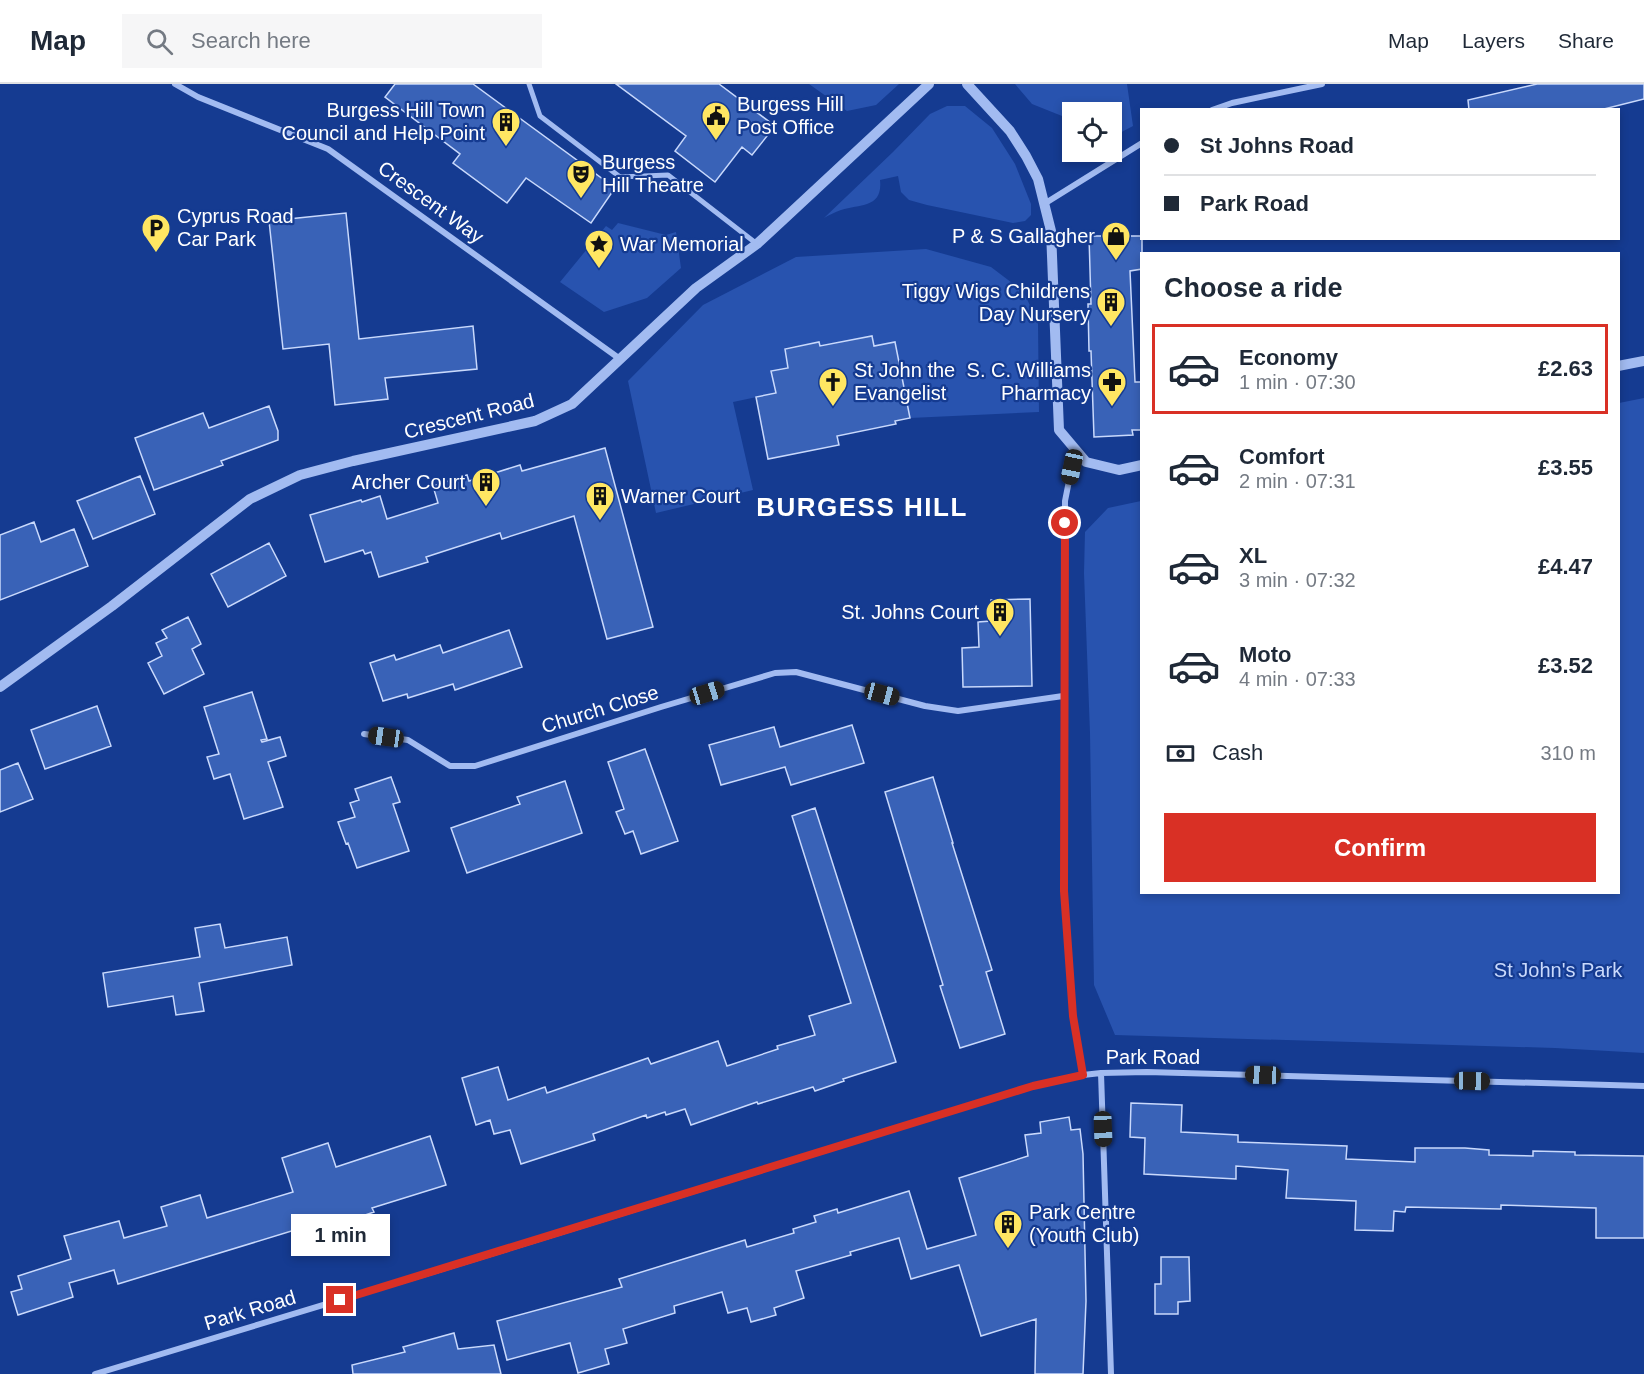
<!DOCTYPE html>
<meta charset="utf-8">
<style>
:root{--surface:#fff;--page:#f6f6f7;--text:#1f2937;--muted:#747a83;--line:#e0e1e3;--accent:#d93025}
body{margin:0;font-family:Arial,sans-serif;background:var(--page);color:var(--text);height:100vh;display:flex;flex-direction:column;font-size:22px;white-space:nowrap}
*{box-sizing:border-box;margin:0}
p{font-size:20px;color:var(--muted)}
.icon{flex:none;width:33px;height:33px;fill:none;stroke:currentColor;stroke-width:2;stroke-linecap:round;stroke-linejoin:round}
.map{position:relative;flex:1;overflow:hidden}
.sheet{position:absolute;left:1140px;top:168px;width:480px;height:642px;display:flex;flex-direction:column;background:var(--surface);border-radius:0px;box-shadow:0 3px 9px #0003}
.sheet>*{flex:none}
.guide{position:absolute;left:1140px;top:24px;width:480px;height:132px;border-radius:0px;box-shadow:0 3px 9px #0003;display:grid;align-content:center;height:132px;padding:0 24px;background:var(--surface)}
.fabs{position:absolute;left:1062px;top:18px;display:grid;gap:12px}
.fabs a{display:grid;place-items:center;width:60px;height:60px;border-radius:0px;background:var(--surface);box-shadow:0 3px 9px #0003;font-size:30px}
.end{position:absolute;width:27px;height:27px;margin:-14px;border:8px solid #d93025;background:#fff;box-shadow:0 0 0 3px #fff}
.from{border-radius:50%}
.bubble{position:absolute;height:42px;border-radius:0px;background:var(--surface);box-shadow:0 3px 9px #0003;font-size:20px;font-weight:700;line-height:42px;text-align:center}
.car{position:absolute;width:18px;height:36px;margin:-18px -9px;border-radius:8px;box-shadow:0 0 4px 2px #0007;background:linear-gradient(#222 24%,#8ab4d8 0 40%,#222 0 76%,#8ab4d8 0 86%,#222 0)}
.guide b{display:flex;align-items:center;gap:21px;height:57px;font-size:22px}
.guide b+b{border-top:2px solid var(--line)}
.guide i{width:15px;height:15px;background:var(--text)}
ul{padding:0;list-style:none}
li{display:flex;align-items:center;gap:18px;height:90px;margin:0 12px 9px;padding:0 12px;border:3px solid transparent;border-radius:0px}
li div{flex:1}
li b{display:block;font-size:22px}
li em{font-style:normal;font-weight:700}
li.active{border-color:var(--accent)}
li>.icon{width:54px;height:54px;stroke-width:1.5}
h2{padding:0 24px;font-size:27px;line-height:72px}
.pay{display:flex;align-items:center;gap:15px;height:66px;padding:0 24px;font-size:22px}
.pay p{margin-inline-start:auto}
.button{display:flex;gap:12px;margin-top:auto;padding:12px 24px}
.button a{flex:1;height:69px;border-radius:0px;background:var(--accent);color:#fff;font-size:24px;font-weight:700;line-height:69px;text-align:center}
header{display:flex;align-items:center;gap:36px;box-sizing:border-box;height:84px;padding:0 30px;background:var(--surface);border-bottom:2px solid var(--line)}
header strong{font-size:28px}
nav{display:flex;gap:33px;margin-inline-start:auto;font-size:21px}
.search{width:420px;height:54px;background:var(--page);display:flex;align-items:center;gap:15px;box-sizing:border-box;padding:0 21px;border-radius:0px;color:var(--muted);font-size:22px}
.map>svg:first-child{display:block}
.green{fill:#2853af}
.building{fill:#3962b7;stroke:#c9d9fc;stroke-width:1.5}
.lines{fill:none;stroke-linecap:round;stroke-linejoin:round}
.pedestrian{stroke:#a2bbf1;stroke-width:5}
.minor{stroke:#a2bbf1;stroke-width:6}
.tertiary{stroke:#a2bbf1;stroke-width:10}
.route{stroke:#d93025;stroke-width:8}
.labels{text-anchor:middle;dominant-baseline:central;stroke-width:4.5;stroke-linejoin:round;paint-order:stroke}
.poi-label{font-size:20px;fill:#fff;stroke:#153b91;text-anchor:start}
.street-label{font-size:20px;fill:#fff;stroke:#153b91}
.park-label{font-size:20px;fill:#c9d9fc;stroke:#153b91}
.district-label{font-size:26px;font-weight:bold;letter-spacing:1.5px;fill:#fff;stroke:#153b91}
</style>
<header>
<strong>Map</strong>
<div class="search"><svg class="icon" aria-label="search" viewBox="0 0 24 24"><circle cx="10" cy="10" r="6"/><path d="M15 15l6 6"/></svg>Search here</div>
<nav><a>Map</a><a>Layers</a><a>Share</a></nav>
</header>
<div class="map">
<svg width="1644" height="1290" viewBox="0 0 1644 1290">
<rect width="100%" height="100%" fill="#153b91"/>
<path class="green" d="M809 0H899L876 21 847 27Z
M1015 0H1127L1133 42 1114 52 1112 51V28H1072V36L1032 20Z
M947 22H965L992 44 1015 80 1031 120V131L1025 137 1013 139 927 121 909 116 901 108 898 92 880 96C883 124 861 120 841 126 835 128 829 131 824 134L893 68 930 30Z
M618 139 666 151 676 148 681 184 647 214 604 228 560 198 606 142 612 146Z
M926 165 991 183 1024 208 1038 240 1039 328 910 334 895 258 874 262 872 252 859 254 822 273 819 258 785 264 788 284 771 288 776 309 733 318 753 406 656 429 628 297 703 221 796 173Z
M1644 314V969L1555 964 1115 951 1094 901 1090 649 1084 489 1085 448 1108 424 1141 417 1142 808H1618L1619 319Z"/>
<path class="building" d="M395 0H473L615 104 591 139 526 94 507 119 453 79 460 70 385 13Z
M616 0H719L775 42 752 71 742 63 715 98 675 67 686 52Z
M1537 0H1644V15L1600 26H1469L1468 16Z
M346 129 359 255 473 242 477 285 385 294 388 315 335 321 329 260 283 265 269 137Z
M1089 152H1142V185L1130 187 1135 298H1142V346H1132L1133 351 1094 353 1091 267H1089L1088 220H1091Z
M872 252 874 262 895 258 910 334 895 337 896 340 837 352 839 361 768 375 756 313 776 309 771 287 788 284 785 265 819 258 820 262Z
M269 322 278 347V356L221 377 223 381 154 406 135 354 203 329 209 344Z
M605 364 653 543 607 555 574 432 502 455 500 449 426 473 428 478 379 493 371 468 365 470 363 466 325 478 310 431 361 416 362 418 380 412 387 435 438 419 433 402 467 391 469 397 520 381 522 387Z
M140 392 155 430 93 455 77 417Z
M34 438 41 458 74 445 88 482 0 516V451Z
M269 459 286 492 228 523 211 490Z
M1030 515 1032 602 963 603 962 564 979 563 978 538 991 537V516Z
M188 533 201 560 192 565 204 590 164 610 148 579 162 572 156 559 167 554 162 546Z
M509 546 522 583 455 606 453 600 408 614 407 610 383 617 370 579 394 571 396 576 440 561 443 569Z
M252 608 267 655 261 656 262 658 280 653 286 672 268 678 283 723 244 735 230 690 214 695 207 673 219 670 204 623Z
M97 622 111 662 45 685 31 646Z
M852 641 864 679 791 701 785 683 721 701 709 661 774 643 780 663Z
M645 665 678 757 641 770 633 747 625 750 616 728 624 725 608 678Z
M18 679 33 715 0 728V686Z
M391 693 400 718 393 720 409 767 357 784 348 759 346 760 338 738 355 733 350 719 359 716 355 705Z
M933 693 953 759H952L992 886 986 888 1005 950 960 964 940 902 943 901 885 708Z
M565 697 582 749 467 789 451 744 520 720 517 713Z
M815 724 896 978 843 995 844 997 815 1007 813 1003 758 1020 757 1018 691 1041 685 1025 666 1031 665 1028 647 1034 646 1031 593 1050 595 1056 521 1080 510 1046 494 1050 490 1036 476 1041 462 994 498 983 508 1016 545 1003 547 1009 648 974 651 980 718 957 727 982 778 965 777 962 815 951 809 932 851 919 792 732Z
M220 840 225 864 287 853 292 881 199 899 204 927 176 931 173 912 108 923 103 889 200 873 195 844Z
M1131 1019 1182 1021 1181 1048 1238 1051V1058L1347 1062 1346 1075 1415 1078V1064H1465L1489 1066V1071L1533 1072V1067L1575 1068V1071L1644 1072V1154H1596V1124L1501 1121V1125L1406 1123 1405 1128 1394 1127 1393 1147 1355 1146 1356 1117 1286 1114 1288 1086 1236 1082V1095L1144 1090 1145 1054 1130 1053Z
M1069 1033 1071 1046 1080 1045 1083 1070 1086 1217 1083 1290H1035L1036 1235 981 1252 959 1181 911 1195 899 1154 850 1168 851 1171 796 1187 804 1214 774 1224 776 1231 751 1238 747 1224 728 1229 722 1208 674 1222 675 1229 623 1245 627 1259 605 1265 609 1280 578 1289 570 1259 507 1276 497 1237 622 1203 619 1195 745 1156 747 1163 794 1149 793 1145 816 1138 814 1132 837 1125 838 1129 909 1107 927 1165 976 1151 959 1094 1028 1072 1025 1051 1041 1049 1040 1038Z
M430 1052 446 1101 372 1124 374 1128 324 1145 321 1138 118 1200 114 1186 69 1199 73 1213 18 1231 11 1208 22 1205 18 1192 71 1175 64 1152 119 1137 124 1154 167 1142 161 1123 200 1111 207 1134 293 1108 282 1074 328 1059 336 1083Z
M1161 1173H1189L1190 1217 1178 1218V1230H1155V1200H1161Z
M454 1249 458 1265 494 1261 501 1290H353L352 1281 405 1268 403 1263Z"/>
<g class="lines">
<path class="pedestrian" d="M529 0 540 32 620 93 668 91 757 160"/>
<path class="minor" d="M175 0 198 13 328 65 620 275
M1212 26 1232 19 1322 0
M1044 120 1142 59
M1075 367 1065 417 1064 807 1073 932 1083 991
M364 650 408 656 450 682H475L661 623 775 589 796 588 925 622 958 627 1063 612
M1101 989 1111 1290
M95 1290 452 1182 1033 1002 1083 991 1101 989 1147 988 1644 1002"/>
<path class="tertiary" d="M967 0 1010 47 1026 72 1038 95 1051 147 1059 346 1086 378 1119 386 1142 381
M1618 282 1644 277
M0 603 112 522 250 415 300 391 353 377 535 337 572 320 696 204 757 160 784 135 929 0"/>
</g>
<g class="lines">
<path class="route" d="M340 1216 1033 1002 1083 991 1073 932 1064 807 1065 439"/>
</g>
<defs>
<g id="civic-pin" transform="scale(1.5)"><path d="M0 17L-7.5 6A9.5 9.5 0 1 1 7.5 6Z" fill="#ffe662" stroke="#153b91"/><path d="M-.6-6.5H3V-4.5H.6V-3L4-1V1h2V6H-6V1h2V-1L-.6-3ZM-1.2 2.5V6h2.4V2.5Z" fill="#111"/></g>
<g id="building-pin" transform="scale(1.5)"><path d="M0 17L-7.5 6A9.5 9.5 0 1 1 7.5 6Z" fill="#ffe662" stroke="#153b91"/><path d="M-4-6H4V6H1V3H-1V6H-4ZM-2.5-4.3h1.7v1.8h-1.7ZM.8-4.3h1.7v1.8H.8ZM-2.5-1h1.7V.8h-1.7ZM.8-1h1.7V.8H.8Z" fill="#111"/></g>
<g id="theatre-pin" transform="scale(1.5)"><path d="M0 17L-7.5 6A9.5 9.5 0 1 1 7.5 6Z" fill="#ffe662" stroke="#153b91"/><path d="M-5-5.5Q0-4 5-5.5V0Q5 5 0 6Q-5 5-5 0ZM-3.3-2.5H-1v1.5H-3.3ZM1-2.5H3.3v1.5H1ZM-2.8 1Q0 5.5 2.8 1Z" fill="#111"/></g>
<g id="parking-pin" transform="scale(1.5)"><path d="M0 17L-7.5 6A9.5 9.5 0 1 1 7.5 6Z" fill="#ffe662" stroke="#153b91"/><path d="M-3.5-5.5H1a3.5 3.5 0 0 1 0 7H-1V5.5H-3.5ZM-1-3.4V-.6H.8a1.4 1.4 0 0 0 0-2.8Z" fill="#111"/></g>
<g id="shop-pin" transform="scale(1.5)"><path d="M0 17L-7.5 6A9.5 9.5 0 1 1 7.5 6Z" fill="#ffe662" stroke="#153b91"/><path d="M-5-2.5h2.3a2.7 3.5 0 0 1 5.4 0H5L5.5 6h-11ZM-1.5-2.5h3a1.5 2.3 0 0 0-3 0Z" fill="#111"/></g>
<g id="sight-pin" transform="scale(1.5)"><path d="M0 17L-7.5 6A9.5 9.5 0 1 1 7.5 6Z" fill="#ffe662" stroke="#153b91"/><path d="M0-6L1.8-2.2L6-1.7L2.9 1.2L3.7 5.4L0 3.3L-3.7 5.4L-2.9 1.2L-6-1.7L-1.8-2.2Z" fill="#111"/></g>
<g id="church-pin" transform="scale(1.5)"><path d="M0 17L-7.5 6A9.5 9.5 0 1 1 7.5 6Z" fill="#ffe662" stroke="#153b91"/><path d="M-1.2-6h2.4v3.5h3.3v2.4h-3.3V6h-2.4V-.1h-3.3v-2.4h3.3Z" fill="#111"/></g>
<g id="pharmacy-pin" transform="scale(1.5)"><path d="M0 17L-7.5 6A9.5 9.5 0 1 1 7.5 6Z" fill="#ffe662" stroke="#153b91"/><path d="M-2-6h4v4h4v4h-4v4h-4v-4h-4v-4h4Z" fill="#111"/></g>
</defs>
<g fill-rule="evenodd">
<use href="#civic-pin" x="716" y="32"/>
<use href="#building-pin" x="506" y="38"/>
<use href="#theatre-pin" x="581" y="90"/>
<use href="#parking-pin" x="156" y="144"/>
<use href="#shop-pin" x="1116" y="152"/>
<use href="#sight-pin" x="599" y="160"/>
<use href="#building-pin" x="1111" y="218"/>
<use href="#church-pin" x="833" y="298"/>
<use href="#pharmacy-pin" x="1112" y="298"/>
<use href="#building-pin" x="486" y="398"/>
<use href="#building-pin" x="600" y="412"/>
<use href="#building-pin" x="1000" y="528"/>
<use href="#building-pin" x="1008" y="1140"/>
</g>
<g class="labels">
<g class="poi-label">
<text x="737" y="20">Burgess Hill<tspan x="737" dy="23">Post Office</tspan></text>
<text x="485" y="26" text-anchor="end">Burgess Hill Town<tspan x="485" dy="23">Council and Help Point</tspan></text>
<text x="602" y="78">Burgess<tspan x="602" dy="23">Hill Theatre</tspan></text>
<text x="177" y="132">Cyprus Road<tspan x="177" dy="23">Car Park</tspan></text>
<text x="1095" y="152" text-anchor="end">P &amp; S Gallagher</text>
<text x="620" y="160">War Memorial</text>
<text x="1090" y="207" text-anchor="end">Tiggy Wigs Childrens<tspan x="1090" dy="23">Day Nursery</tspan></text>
<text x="854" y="286">St John the<tspan x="854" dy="23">Evangelist</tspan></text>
<text x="1091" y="286" text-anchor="end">S. C. Williams<tspan x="1091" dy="23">Pharmacy</tspan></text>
<text x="465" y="398" text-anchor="end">Archer Court</text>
<text x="621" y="412">Warner Court</text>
<text x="979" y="528" text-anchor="end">St. Johns Court</text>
<text x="1029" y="1128">Park Centre<tspan x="1029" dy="23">(Youth Club)</tspan></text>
</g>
<g class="street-label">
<text transform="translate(431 118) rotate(36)">Crescent Way</text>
<text transform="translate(469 332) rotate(-14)">Crescent Road</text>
<text transform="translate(600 625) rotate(-17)">Church Close</text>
<text x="1153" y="973">Park Road</text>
<text transform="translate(250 1226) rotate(-17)">Park Road</text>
</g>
<g class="park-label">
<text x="1558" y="886">St John's Park</text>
</g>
<g class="district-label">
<text x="862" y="423">BURGESS HILL</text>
</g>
</g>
</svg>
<div class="fabs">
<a><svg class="icon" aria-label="locate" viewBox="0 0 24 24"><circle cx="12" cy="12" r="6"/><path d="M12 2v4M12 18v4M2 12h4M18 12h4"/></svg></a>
</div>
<i class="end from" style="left:1065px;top:439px"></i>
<i class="end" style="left:340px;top:1216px"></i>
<div class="bubble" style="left:291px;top:1130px;width:99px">1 min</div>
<i class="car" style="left:1072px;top:383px;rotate:192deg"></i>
<i class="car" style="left:707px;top:609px;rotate:73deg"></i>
<i class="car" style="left:882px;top:610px;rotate:105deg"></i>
<i class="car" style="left:386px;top:653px;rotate:278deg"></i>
<i class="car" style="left:1263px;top:991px;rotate:272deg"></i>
<i class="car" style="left:1472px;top:997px;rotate:91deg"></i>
<i class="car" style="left:1103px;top:1045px;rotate:178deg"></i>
<div class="guide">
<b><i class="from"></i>St Johns Road</b>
<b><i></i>Park Road</b>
</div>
<section class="sheet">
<h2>Choose a ride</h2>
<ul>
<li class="active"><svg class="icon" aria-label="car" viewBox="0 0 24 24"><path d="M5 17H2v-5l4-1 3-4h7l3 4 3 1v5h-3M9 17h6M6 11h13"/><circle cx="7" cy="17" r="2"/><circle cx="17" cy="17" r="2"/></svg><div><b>Economy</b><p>1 min · 07:30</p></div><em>£2.63</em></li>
<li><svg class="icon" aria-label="car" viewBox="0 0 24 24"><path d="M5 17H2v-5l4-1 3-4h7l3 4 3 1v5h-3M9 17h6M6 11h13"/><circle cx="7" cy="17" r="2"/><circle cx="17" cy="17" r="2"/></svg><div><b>Comfort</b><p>2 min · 07:31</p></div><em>£3.55</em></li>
<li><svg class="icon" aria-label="car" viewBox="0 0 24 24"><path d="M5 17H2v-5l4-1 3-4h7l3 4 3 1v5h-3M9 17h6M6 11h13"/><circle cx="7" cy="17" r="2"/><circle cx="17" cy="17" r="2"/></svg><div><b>XL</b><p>3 min · 07:32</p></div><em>£4.47</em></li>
<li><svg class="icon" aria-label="car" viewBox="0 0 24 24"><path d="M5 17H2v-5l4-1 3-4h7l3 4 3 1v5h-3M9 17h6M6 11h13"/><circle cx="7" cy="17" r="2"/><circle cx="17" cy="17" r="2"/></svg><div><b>Moto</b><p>4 min · 07:33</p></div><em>£3.52</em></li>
</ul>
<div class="pay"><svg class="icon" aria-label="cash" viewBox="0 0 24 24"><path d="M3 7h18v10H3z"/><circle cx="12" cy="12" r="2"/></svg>Cash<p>310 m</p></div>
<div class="button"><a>Confirm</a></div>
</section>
</div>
